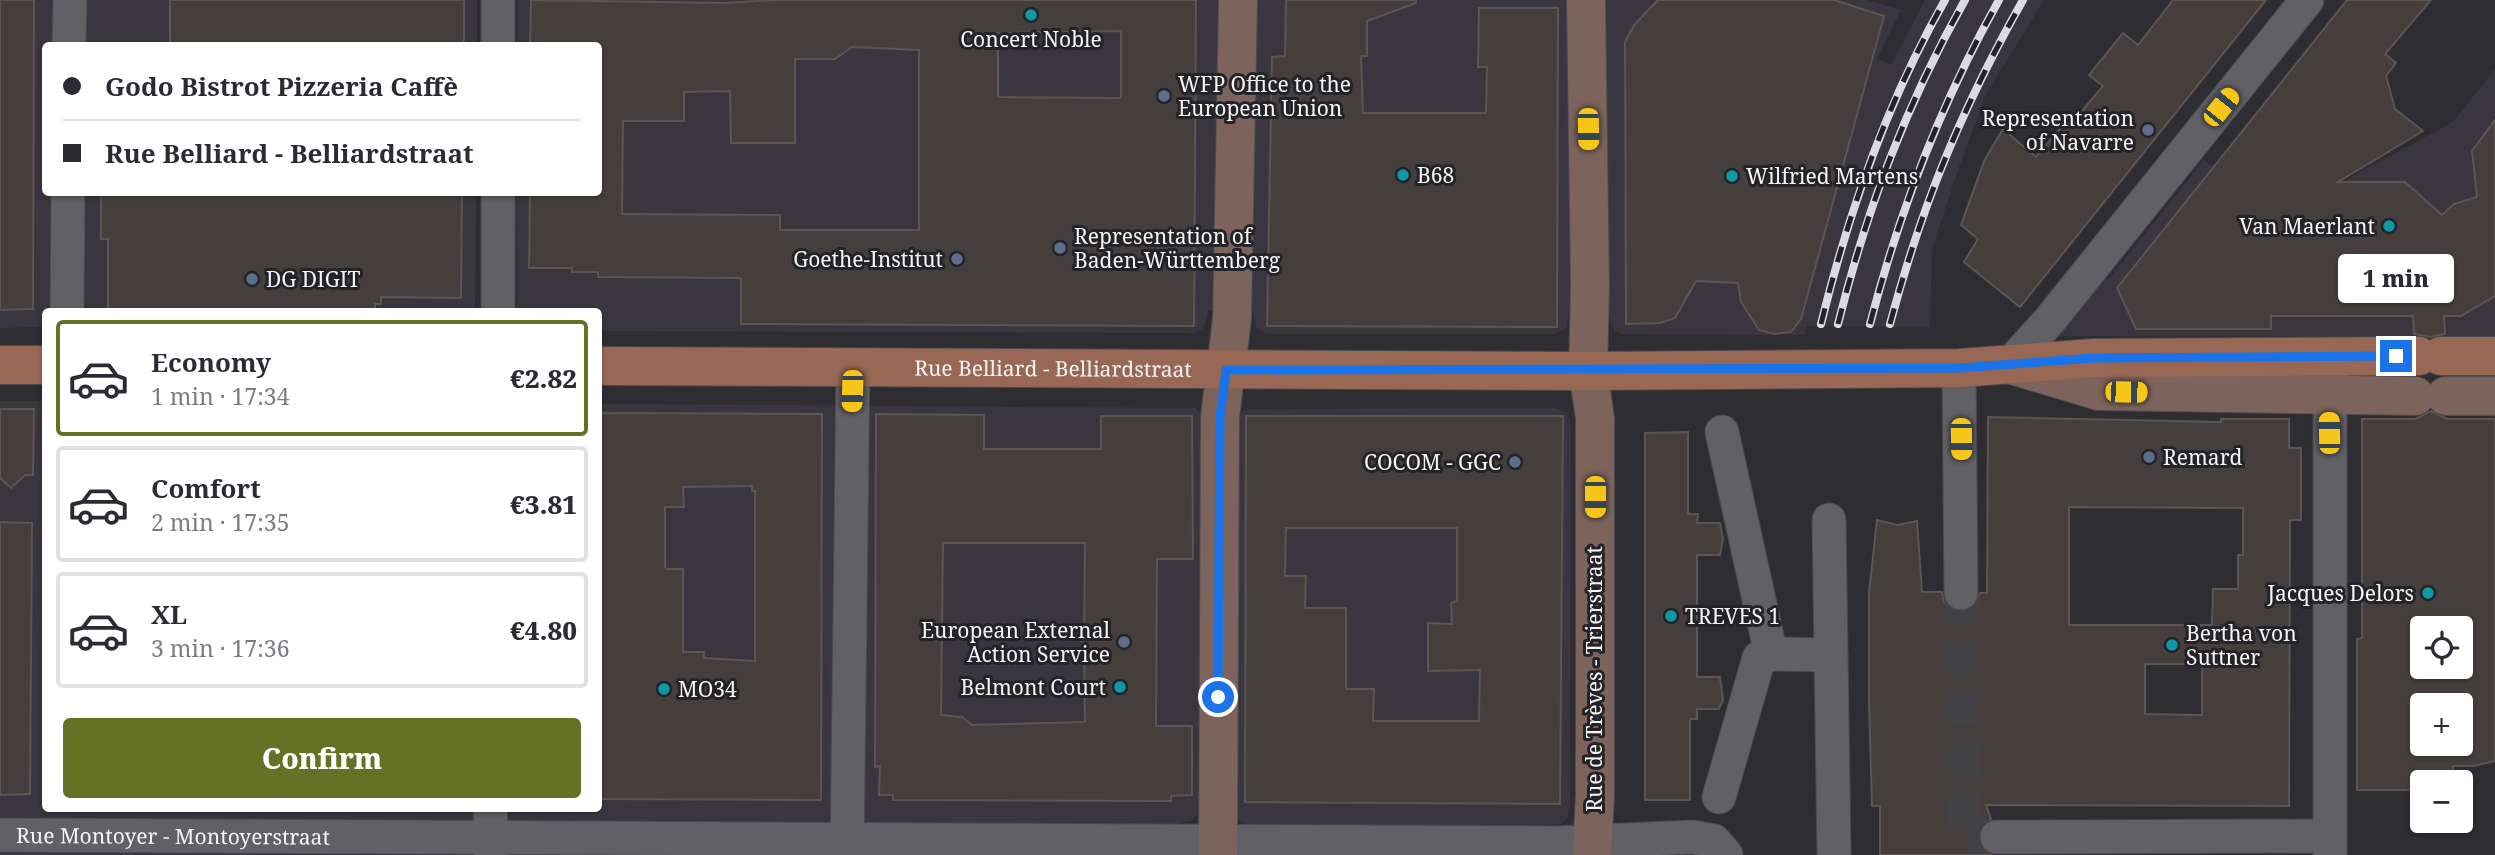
<!DOCTYPE html>
<meta charset="utf-8">
<style>
:root{--surface:#fff;--page:#f7f7f7;--text:#2b2b33;--muted:#7c7c81;--line:#e1e1e2;--accent:#657125}
body{margin:0;font-family:"Noto Serif",serif;background:var(--page);color:var(--text);height:100vh;display:flex;flex-direction:column;font-size:26px;white-space:nowrap}
*{box-sizing:border-box;margin:0}
p{font-size:23px;color:var(--muted)}
.icon{flex:none;width:38px;height:38px;fill:none;stroke:currentColor;stroke-width:2;stroke-linecap:round;stroke-linejoin:round}
.map{position:relative;flex:1;overflow:hidden}
.details{position:absolute;left:42px;top:308px;width:560px;height:504px;display:flex;flex-direction:column;background:var(--surface);border-radius:7px;box-shadow:0 2px 5px #0004}
.details>*{flex:none}
.hud{position:absolute;left:42px;top:42px;width:560px;height:154px;border-radius:7px;box-shadow:0 2px 5px #0004;display:grid;align-content:center;height:154px;padding:0 21px;background:var(--surface)}
.buttons{position:absolute;left:2410px;top:616px;display:grid;gap:14px}
.buttons a{display:grid;place-items:center;width:63px;height:63px;border-radius:7px;background:var(--surface);box-shadow:0 2px 5px #0004;font-size:35px}
.end{position:absolute;width:32px;height:32px;margin:-16px;border:9px solid #1a73e8;background:#fff;box-shadow:0 0 0 4px #fff}
.from{border-radius:50%}
.bubble{position:absolute;height:49px;border-radius:7px;background:var(--surface);box-shadow:0 2px 5px #0004;font-size:23px;font-weight:800;line-height:49px;text-align:center}
.car{position:absolute;width:21px;height:42px;margin:-21px -10px;border-radius:9px;box-shadow:0 0 5px 2px #0007;background:linear-gradient(#f5c518 24%,#345 0 40%,#f5c518 0 76%,#345 0 86%,#f5c518 0)}
.hud b{display:flex;align-items:center;gap:24px;height:66px;font-size:26px}
.hud b+b{border-top:2px solid var(--line)}
.hud i{width:18px;height:18px;background:var(--text)}
ul{padding:12px 0 0;list-style:none}
li{display:flex;align-items:center;gap:21px;height:116px;margin:0 14px 10px;padding:0 7px;border:4px solid var(--line);border-radius:7px}
li div{flex:1}
li b{display:block;font-size:26px}
li em{font-style:normal;font-weight:800}
li.on{border-color:var(--accent)}
li>.icon{width:63px;height:63px;stroke-width:1.5}
.cta{display:flex;gap:14px;margin-top:auto;padding:14px 21px}
.cta a{flex:1;height:80px;border-radius:7px;background:var(--accent);color:#fff;font-size:28px;font-weight:800;line-height:80px;text-align:center}
.map>svg:first-child{display:block}
.built{fill:#393640}
.building{fill:#443f3d;stroke:#5b5553;stroke-width:2;fill-rule:evenodd}
.lines{fill:none;stroke-linecap:round;stroke-linejoin:round}
.street-tunnel{stroke:#424146;stroke-width:33;stroke-dasharray:33 17;stroke-linecap:butt}
.street-casing{stroke:#4b4a4f;stroke-width:35}
.secondary-casing{stroke:#4b4a4f;stroke-width:40}
.primary-casing{stroke:#4b4a4f;stroke-width:40}
.street{stroke:#616065;stroke-width:33}
.secondary{stroke:#7c645d;stroke-width:38}
.primary{stroke:#986854;stroke-width:38}
.rail-casing{stroke:#dbdade;stroke-width:8}
.rail{stroke:#242328;stroke-width:5;stroke-dasharray:16;stroke-linecap:butt}
.route{stroke:#1a73e8;stroke-width:9}
.culture-dot{fill:#0f9aa8;stroke:#242328;stroke-width:2.5}
.service-dot{fill:#5c6f8a;stroke:#242328;stroke-width:2.5}
.labels{text-anchor:middle;dominant-baseline:central;stroke-width:6;stroke-linejoin:round;paint-order:stroke}
.poi-label{font-size:21px;fill:#f4f3f6;stroke:#242328;text-anchor:start}
.street-label{font-size:21px;fill:#f4f3f6;stroke:#242328}
</style>
<div class="map">
<svg width="2495" height="855" viewBox="0 0 2495 855">
<rect width="100%" height="100%" fill="#2e2d32"/>
<path class="built" d="M0 0H477V45L46 46V192L476 193 475 311 87 312 86 304 47 305 45 321 38 327 0 328Z
M517 0H1867L1901 10 1877 58 1891 65 1925 0H2044L1986 94 1958 170 1932 249 1930 327 1807 326 1805 335 1623 334 1614 331 1610 324 1609 309H1569L1567 328 1554 334H1267L1255 327 1253 312 1208 311 1204 328 1194 333 599 331 598 312 517 311 516 193 598 192V46L517 45Z
M2495 69V337L2051 336 2099 274 2108 280 2204 160 2277 217 2453 122Z
M0 401H45L46 808H598L599 404 1196 408 1203 419 1202 809 1193 820 1174 824V855H0Z
M1556 408 1568 414 1571 427 1570 807 1568 817 1561 824 1543 825V855L1242 823 1236 817V417L1244 410 1252 409Z"/>
<path class="building" d="M0 0H34L33 309 0 310Z
M170 0H464V46H170Z
M531 0 725 3 774 0H1196L1194 326 741 324V278L598 277V272H572V268H529L530 192H598V46H530ZM1121 31V98L998 97V33ZM852 47 919 50V230H780V215L622 214 623 121H684V92L730 91 731 143H795V59H835Z
M1286 0H1416V3L1367 21V56H1361L1363 113H1486L1487 67H1478L1479 8H1558L1557 327 1267 326 1272 57 1285 56Z
M1658 0H1834L1884 16 1801 319 1791 332 1774 334 1759 330 1741 302 1738 283 1696 281 1675 318 1660 323 1626 324 1625 42 1634 25Z
M2173 0H2266L2020 307 1964 262 1978 239 1961 225 1985 159 2003 129 2036 157 2068 119 2072 123 2103 86 2089 75 2123 33 2138 45Z
M2347 0H2431L2385 54 2396 63 2386 76 2395 109 2423 131 2338 182H2405L2442 215 2454 204 2477 197 2472 151 2495 120V296L2461 316H2444L2445 334 2430 337 2414 334 2413 316H2271V329H2136L2117 288Z
M101 192H462L461 298 381 297V304H375V311L108 309V239H101Z
M0 409H34L33 475H25L11 488 0 478Z
M2431 411 2447 419H2495V761L2474 766H2453V782H2422V790H2357V639L2362 638V419H2415ZM2422 628H2460V667H2422ZM2422 705H2460V744H2422Z
M598 413 822 414 821 800 598 799ZM752 486V491H755V661L704 658V652H683V569H666L665 567V507H684L683 487Z
M876 414 984 415V449H1101V416H1192L1193 559H1157L1156 726H1192V795L1171 796V801L893 800V795H879L880 766 875 767ZM943 543H1085L1084 635 1082 641 1084 650 1085 722 972 725 962 717 941 715Z
M1246 416H1563L1560 804 1245 802ZM1286 528H1457V601L1451 603 1452 624 1428 623V671L1480 670 1479 721H1373L1374 689H1346V608H1305L1306 576H1285Z
M1988 417 2221 422V419H2289V448H2301V520H2290L2289 806 1986 805 1991 819 1981 827 1978 838 1981 847 1992 855H1880V806H1872L1869 701V593L1877 520 1897 525 1917 521 1922 592H1942L1944 602 1952 610 1962 612 1971 609 1980 593H1987ZM2069 507 2243 508V555H2238V589H2213L2212 625H2069ZM2145 664H2202V715L2145 714Z
M1688 432V514H1698L1697 523H1720L1723 539 1720 555H1697V677H1720L1723 700 1719 709H1697V719H1690V800H1645V433Z
M0 522 32 523 30 794 0 795Z"/>
<g class="lines">
<path class="street-tunnel" d="M1961 593 1962 837H1997"/>
<g class="street-casing">
<g id="street">
<path d="M498 0V46"/>
<path d="M69 46 70 0"/>
<path d="M498 192V312"/>
<path d="M67 312 68 192"/>
<path d="M2010 364 2049 321 2307 0"/>
<path d="M1959 368 1961 593"/>
<path d="M2330 368V855"/>
<path d="M1829 520 1834 855"/>
<path d="M1771 654 1831 655"/>
<path d="M1719 797 1759 658 1771 654 1722 432"/>
<path d="M490 808 492 855"/>
<path id="s1" d="M0 835 1557 843 1692 837 1714 841 1726 855"/>
<path d="M1997 837 2329 836"/>
<path d="M847 855 853 367"/>
</g>
</g>
<g class="secondary-casing">
<path id="secondary" d="M1586 0 1590 287 1588 371 1595 418V795L1592 855
M2012 365 2099 391 2415 396
M2446 396H2495
M1218 855 1220 417 1232 319 1238 0"/>
</g>
<g class="primary-casing">
<g id="primary">
<path d="M2441 356H2495"/>
<path d="M0 365H46"/>
<path id="s2" d="M598 366 1588 371 1959 368 2094 358 2419 356"/>
</g>
</g>
<use href="#street" class="street"/>
<use href="#secondary" class="secondary"/>
<use href="#primary" class="primary"/>
<g class="rail-casing">
<path id="rail" d="M1821 324C1849 210 1887 102 1945 0
M1838 324C1867 208 1906 105 1965 0
M1870 324C1900 209 1941 103 1999 0
M1890 324C1922 204 1962 108 2023 0"/>
</g>
<use href="#rail" class="rail"/>
</g>
<g class="lines">
<path class="route" d="M1218 697 1220 417 1226 370 1959 368 2094 358 2396 356"/>
</g>
<g class="culture-dot">
<circle cx="1031" cy="15" r="7"/>
<circle cx="1403" cy="175" r="7"/>
<circle cx="1732" cy="176" r="7"/>
<circle cx="2389" cy="226" r="7"/>
<circle cx="2428" cy="593" r="7"/>
<circle cx="1671" cy="616" r="7"/>
<circle cx="2172" cy="645" r="7"/>
<circle cx="1120" cy="687" r="7"/>
<circle cx="664" cy="689" r="7"/>
</g>
<g class="service-dot">
<circle cx="1164" cy="96" r="7"/>
<circle cx="2148" cy="130" r="7"/>
<circle cx="1060" cy="248" r="7"/>
<circle cx="957" cy="259" r="7"/>
<circle cx="252" cy="279" r="7"/>
<circle cx="2149" cy="457" r="7"/>
<circle cx="1515" cy="462" r="7"/>
<circle cx="1124" cy="642" r="7"/>
</g>
<g class="labels">
<g class="poi-label">
<text x="1031" y="39" text-anchor="middle">Concert Noble</text>
<text x="1178" y="84">WFP Office to the<tspan x="1178" dy="24">European Union</tspan></text>
<text x="2134" y="118" text-anchor="end">Representation<tspan x="2134" dy="24">of Navarre</tspan></text>
<text x="1417" y="175">B68</text>
<text x="1746" y="176">Wilfried Martens</text>
<text x="2375" y="226" text-anchor="end">Van Maerlant</text>
<text x="1074" y="236">Representation of<tspan x="1074" dy="24">Baden-Württemberg</tspan></text>
<text x="943" y="259" text-anchor="end">Goethe-Institut</text>
<text x="266" y="279">DG DIGIT</text>
<text x="2163" y="457">Remard</text>
<text x="1501" y="462" text-anchor="end">COCOM - GGC</text>
<text x="2414" y="593" text-anchor="end">Jacques Delors</text>
<text x="1685" y="616">TREVES 1</text>
<text x="1110" y="630" text-anchor="end">European External<tspan x="1110" dy="24">Action Service</tspan></text>
<text x="2186" y="633">Bertha von<tspan x="2186" dy="24">Suttner</tspan></text>
<text x="1106" y="687" text-anchor="end">Belmont Court</text>
<text x="678" y="689">MO34</text>
</g>
<g class="street-label">
<text stroke="none"><textPath href="#s2" startOffset="455">Rue Belliard - Belliardstraat</textPath></text>
<text transform="translate(1594 679) rotate(-90)">Rue de Trèves - Trierstraat</text>
<text stroke="none"><textPath href="#s1" startOffset="173">Rue Montoyer - Montoyerstraat</textPath></text>
</g>
</g>
</svg>
<div class="buttons">
<a><svg class="icon" aria-label="locate" viewBox="0 0 24 24"><circle cx="12" cy="12" r="6"/><path d="M12 2v4M12 18v4M2 12h4M18 12h4"/></svg></a>
<a>+</a>
<a>−</a>
</div>
<i class="end from" style="left:1218px;top:697px"></i>
<i class="end" style="left:2396px;top:356px"></i>
<div class="bubble" style="left:2338px;top:254px;width:116px">1 min</div>
<i class="car" style="left:2221px;top:107px;rotate:39deg"></i>
<i class="car" style="left:1588px;top:129px;rotate:179deg"></i>
<i class="car" style="left:852px;top:391px;rotate:182deg"></i>
<i class="car" style="left:2126px;top:392px;rotate:91deg"></i>
<i class="car" style="left:2329px;top:433px;rotate:359deg"></i>
<i class="car" style="left:1961px;top:439px;rotate:179deg"></i>
<i class="car" style="left:1595px;top:497px;rotate:180deg"></i>
<div class="hud">
<b><i class="from"></i>Godo Bistrot Pizzeria Caffè</b>
<b><i></i>Rue Belliard - Belliardstraat</b>
</div>
<section class="details">
<ul>
<li class="on"><svg class="icon" aria-label="car" viewBox="0 0 24 24"><path d="M5 17H2v-5l4-1 3-4h7l3 4 3 1v5h-3M9 17h6M6 11h13"/><circle cx="7" cy="17" r="2"/><circle cx="17" cy="17" r="2"/></svg><div><b>Economy</b><p>1 min · 17:34</p></div><em>€2.82</em></li>
<li><svg class="icon" aria-label="car" viewBox="0 0 24 24"><path d="M5 17H2v-5l4-1 3-4h7l3 4 3 1v5h-3M9 17h6M6 11h13"/><circle cx="7" cy="17" r="2"/><circle cx="17" cy="17" r="2"/></svg><div><b>Comfort</b><p>2 min · 17:35</p></div><em>€3.81</em></li>
<li><svg class="icon" aria-label="car" viewBox="0 0 24 24"><path d="M5 17H2v-5l4-1 3-4h7l3 4 3 1v5h-3M9 17h6M6 11h13"/><circle cx="7" cy="17" r="2"/><circle cx="17" cy="17" r="2"/></svg><div><b>XL</b><p>3 min · 17:36</p></div><em>€4.80</em></li>
</ul>
<div class="cta"><a>Confirm</a></div>
</section>
</div>
